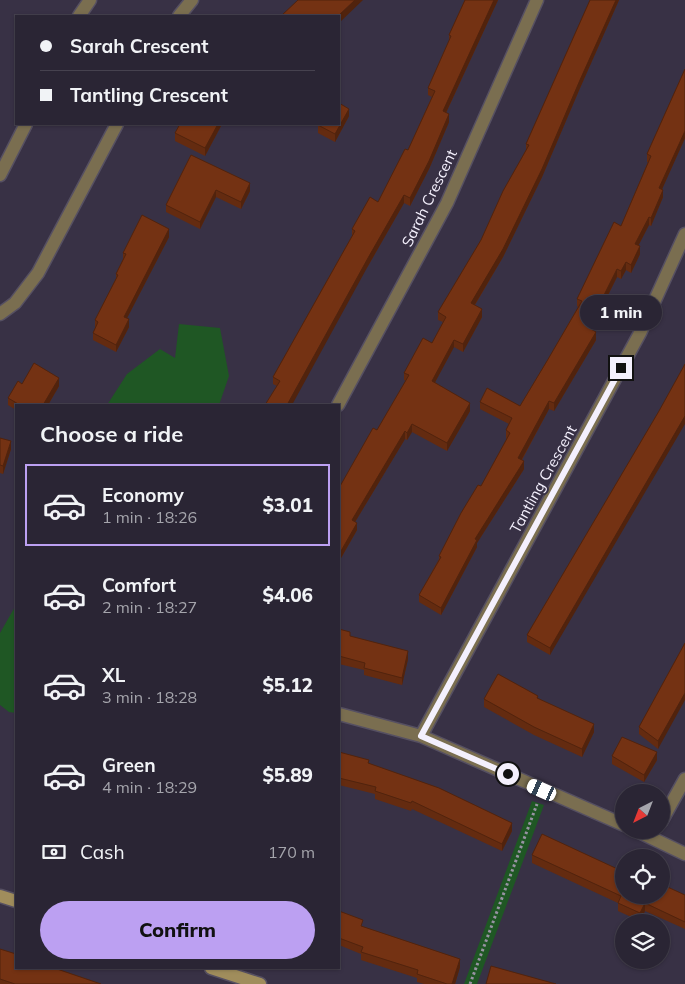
<!DOCTYPE html>
<meta charset="utf-8">
<style>
:root{--surface:#2a2534;--page:#363140;--text:#f1f3f6;--muted:#a5a5ac;--line:#46424f;--accent:#bca0f2}
body{margin:0;font-family:Mulish,sans-serif;background:var(--page);color:var(--text);height:100vh;display:flex;flex-direction:column;font-size:19px;white-space:nowrap}
*{box-sizing:border-box;margin:0}
p{font-size:16px;color:var(--muted)}
.icon{flex:none;width:28px;height:28px;fill:none;stroke:currentColor;stroke-width:2;stroke-linecap:round;stroke-linejoin:round}
.map{position:relative;flex:1;overflow:hidden}
.details{position:absolute;left:15px;top:404px;width:325px;height:565px;display:flex;flex-direction:column;background:var(--surface);border-radius:0px;box-shadow:0 1px 4px #0004,0 0 0 1px var(--line)}
.details>*{flex:none}
.top-card{position:absolute;left:15px;top:15px;width:325px;height:110px;border-radius:0px;box-shadow:0 1px 4px #0004,0 0 0 1px var(--line);display:grid;align-content:center;height:110px;padding:0 25px;background:var(--surface)}
.needle{width:32px;rotate:222deg}
.tools{position:absolute;left:615px;top:784px;display:grid;gap:10px}
.tools a{display:grid;place-items:center;width:55px;height:55px;border-radius:50%;background:var(--surface);box-shadow:0 1px 4px #0004,0 0 0 1px var(--line);font-size:25px}
.end{position:absolute;width:22px;height:22px;margin:-11px;border:6px solid #f4f0fd;background:#111;box-shadow:0 0 0 2px #111}
.from{border-radius:50%}
.bubble{position:absolute;height:35px;border-radius:18px;background:var(--surface);box-shadow:0 1px 4px #0004,0 0 0 1px var(--line);font-size:16px;font-weight:800;line-height:35px;text-align:center}
.car{position:absolute;width:15px;height:30px;margin:-15px -8px;border-radius:6px;box-shadow:0 0 4px 1px #0007;background:linear-gradient(#fff 24%,#345 0 40%,#fff 0 76%,#345 0 86%,#fff 0)}
.top-card b{display:flex;align-items:center;gap:18px;height:48px;font-size:19px}
.top-card b+b{border-top:1px solid var(--line)}
.top-card i{width:12px;height:12px;background:var(--text)}
ul{padding:0;list-style:none}
li{display:flex;align-items:center;gap:15px;height:82px;margin:0 10px 8px;padding:0 15px;border:2px solid transparent;border-radius:0px}
li div{flex:1}
li b{display:block;font-size:19px}
li em{font-style:normal;font-weight:800}
li.current{border-color:var(--accent)}
li>.icon{width:45px;height:45px;stroke-width:1.5}
h2{padding:0 25px;font-size:22px;line-height:60px}
.pay{display:flex;align-items:center;gap:12px;height:55px;padding:0 25px;font-size:19px}
.pay p{margin-inline-start:auto}
.primary-button{display:flex;gap:10px;margin-top:auto;padding:10px 25px}
.primary-button a{flex:1;height:58px;border-radius:30px;background:var(--accent);color:#111;font-size:20px;font-weight:800;line-height:58px;text-align:center}
.map>svg:first-child{display:block}
.green{fill:#1f5724}
.lines{fill:none;stroke-linecap:round;stroke-linejoin:round}
.street-casing{stroke:#565062;stroke-width:15}
.secondary-casing{stroke:#565062;stroke-width:15}
.path{stroke:#9893a3;stroke-width:3;stroke-dasharray:2.5 2.5;stroke-linecap:butt}
.street{stroke:#7a6e50;stroke-width:12}
.secondary{stroke:#a08d5c;stroke-width:12}
.wall{fill:#642b10}
.shaded-wall{fill:#51230d}
.building{fill:#743213;stroke:#51230d}
.route{stroke:#f4f0fd;stroke-width:6}
.labels{text-anchor:middle;dominant-baseline:central;stroke-width:4;stroke-linejoin:round;paint-order:stroke}
.street-label{font-size:15px;fill:#f4f0fd;stroke:#383145}
</style>
<div class="map">
<svg width="685" height="984" viewBox="0 0 685 984">
<rect width="100%" height="100%" fill="#383145"/>
<path class="green" d="M179 324 220 328 229 376 219 405H107L127 374 160 349 175 358Z
M16 605V713L9 712 0 705V633Z
M532 801 544 805 477 984H464Z"/>
<g class="lines">
<g class="street-casing">
<path id="street" d="M79 16 90 0
M179 16 192 0
M0 175 26 124
M0 314 15 303 38 273 117 124
M338 405 447 203 537 0
M339 714 421 736 624 825
M421 736 640 333 685 234
M661 822 685 779
M635 830 685 854"/>
</g>
<g class="secondary-casing">
<path id="secondary" d="M0 896 16 901
M211 968 260 984"/>
</g>
<path class="path" d="M470 984 537 804"/>
<use href="#street" class="street"/>
<use href="#secondary" class="secondary"/>
</g>
<path class="wall" d="M465 0H498L446 113 449 122 429 169 410 206 404 203 368 266 277 386 273 384V377L352 236V229L378 202 408 150 432 97 428 95V88L449 42V35Z
M590 0H619L580 88 542 177 503 257 475 305 482 317 463 352 454 347 435 382 470 411 447 451 412 432 407 440 405 439 355 522 357 530 341 558 339 557V488L377 430 406 381 404 380V373L432 343 443 322 438 320V312L481 240 526 150V144Z
M685 69V138L662 189 663 197 651 226 649 225 638 246 640 254 631 273 626 270 621 279 617 277 591 329 596 340 554 411 549 409 522 460 524 469 477 543V547L441 615 419 602V595L439 559V556L481 486 507 439 506 438V430L509 424 480 409V402L520 406 547 361 578 307 577 306V299L621 226 648 162H647V154Z
M349 116 335 142 318 133V125Z
M180 124H222L205 156 175 141V133Z
M191 155 250 191 241 209 216 197 200 229 166 212V205Z
M169 237 127 318 129 327 116 352 93 340V333L95 328V320L116 279V274L123 259V253Z
M22 384 59 386 48 405H16V410L8 405V398Z
M659 411 550 655 527 642V635Z
M0 438 11 449 3 474 0 473Z
M339 629 350 636 408 659 402 685 364 675V670L339 664Z
M685 643 658 749 639 734V727Z
M484 699H538L594 732 582 757 534 735 484 707Z
M339 752 369 763 512 831 502 851 412 809 411 811 375 799V794L339 785Z
M612 756 657 760 644 782 612 764Z
M532 855 624 895H685V929L645 911 640 921 618 911V903L532 863Z
M339 911 363 927 460 967 455 984H424L417 982V978L361 960V954L339 945Z
M0 949 101 984H0Z"/>
<path class="shaded-wall" d="M355 0H363L339 23V16H338Z
M494 0H498L443 119V111Z
M616 0H619L580 88 542 177 503 257 471 311V303L580 80Z
M349 109V116L335 142V134Z
M449 114V122L429 169 410 206V198Z
M218 124H222L205 156V148Z
M685 131V138L659 196V188Z
M250 183V191L241 209V202Z
M216 190V197L200 229V222Z
M663 190V197L651 226V218Z
M404 195V203L368 266 292 405H287L368 258Z
M649 217V225L635 252V244Z
M169 229V237L124 324V317Z
M640 246V254L631 273V265Z
M626 262V270L621 279V271Z
M617 269V277L588 335V327Z
M482 309V317L463 352V344Z
M129 319V327L116 352V345Z
M596 332V340L554 411V403Z
M454 340V347L432 388V381Z
M59 378V386L48 405H43Z
M549 401V409L518 466V458Z
M470 403V411L447 451V443Z
M685 416V424L550 655V648Z
M412 424V432L407 440V433Z
M405 431V439L352 527V520Z
M11 441V449L3 474V466Z
M524 461V469L477 543V547L441 615V608L475 539Z
M357 523V530L341 558V551Z
M408 651V659L402 685V678Z
M685 693V700L658 749V741Z
M594 724V732L582 757V749Z
M657 752V760L644 782V775Z
M512 823V831L502 851V844Z
M645 903V911L640 921V913Z
M460 959V967L455 984H452Z"/>
<path class="building" d="M298 0H355L338 16H281Z
M465 0H494L443 111 449 114 429 161 410 198 404 195 368 258 287 405H265L280 381 273 377 355 231 352 229 370 197 378 202 405 149 408 150 435 91 428 88 451 36 449 35Z
M590 0H616L580 80 542 169 503 249 471 303 482 309 463 344 454 340 432 381 470 403 447 443 412 424 407 433 405 431 352 520 357 523 341 551 339 550V488L373 428 377 430 409 375 404 373 423 338 432 343 446 317 438 312 481 240 503 191 529 145 526 144Z
M685 69V131L659 188 663 190 651 218 649 217 635 244 640 246 631 265 626 262 621 271 617 269 588 327 596 332 554 403 549 401 518 458 524 461 475 539 477 540 441 608 419 595 441 557 439 556 461 513 478 485 481 486 510 433 506 430 512 418 480 402 487 388 520 406 547 361 582 301 577 299 614 222 621 226 651 156 647 154Z
M339 103 349 109 335 134 318 125 319 124H339Z
M180 124H218L205 148 175 133Z
M191 155 250 183 241 202 216 190 200 222 166 205Z
M142 215 169 229 124 317 129 319 116 345 93 333 98 322 95 320 118 275 116 274 126 254 123 253Z
M34 363 59 378 43 405H20L8 398 18 381 22 384Z
M685 364V416L550 648 527 635 659 411Z
M0 438 11 441 3 466 0 465Z
M339 629 350 632V636L408 651 402 678 364 668 365 663 339 656Z
M685 643V693L658 741 639 727Z
M498 674 538 696 537 698 594 724 582 749 534 727 484 699Z
M622 737 657 752 644 775 612 756Z
M339 752 369 760 368 763 439 788 512 823 502 844 412 801 411 803 375 791 376 787 339 778Z
M542 834 624 872V895H661V884L685 895V922L645 903 640 913 618 903 621 896 532 855Z
M339 911 363 920 361 926 460 959 452 984H447L417 974 418 970 361 952 363 947 339 938Z
M0 949 16 954V968H54L101 984H15L0 979Z
M491 966 556 984H486Z"/>
<g class="lines">
<path class="route" d="M508 774 421 736 621 368"/>
</g>
<g class="labels">
<g class="street-label">
<text transform="translate(429 198) rotate(-64)">Sarah Crescent</text>
<text transform="translate(543 479) rotate(-61)">Tantling Crescent</text>
</g>
</g>
</svg>
<div class="tools">
<a><svg class="needle" viewBox="-14 -14 28 28"><path d="M0-13l5 13h-10z" fill="#e53935"/><path d="M0 13l5-13h-10z" fill="#a5a5ac"/></svg></a>
<a><svg class="icon" aria-label="locate" viewBox="0 0 24 24"><circle cx="12" cy="12" r="6"/><path d="M12 2v4M12 18v4M2 12h4M18 12h4"/></svg></a>
<a><svg class="icon" aria-label="layers" viewBox="0 0 24 24"><path d="M12 4l9 5-9 5-9-5zM3 14l9 5 9-5"/></svg></a>
</div>
<i class="end from" style="left:508px;top:774px"></i>
<i class="end" style="left:621px;top:368px"></i>
<div class="bubble" style="left:580px;top:295px;width:82px">1 min</div>
<i class="car" style="left:542px;top:790px;rotate:294deg"></i>
<div class="top-card">
<b><i class="from"></i>Sarah Crescent</b>
<b><i></i>Tantling Crescent</b>
</div>
<section class="details">
<h2>Choose a ride</h2>
<ul>
<li class="current"><svg class="icon" aria-label="car" viewBox="0 0 24 24"><path d="M5 17H2v-5l4-1 3-4h7l3 4 3 1v5h-3M9 17h6M6 11h13"/><circle cx="7" cy="17" r="2"/><circle cx="17" cy="17" r="2"/></svg><div><b>Economy</b><p>1 min · 18:26</p></div><em>$3.01</em></li>
<li><svg class="icon" aria-label="car" viewBox="0 0 24 24"><path d="M5 17H2v-5l4-1 3-4h7l3 4 3 1v5h-3M9 17h6M6 11h13"/><circle cx="7" cy="17" r="2"/><circle cx="17" cy="17" r="2"/></svg><div><b>Comfort</b><p>2 min · 18:27</p></div><em>$4.06</em></li>
<li><svg class="icon" aria-label="car" viewBox="0 0 24 24"><path d="M5 17H2v-5l4-1 3-4h7l3 4 3 1v5h-3M9 17h6M6 11h13"/><circle cx="7" cy="17" r="2"/><circle cx="17" cy="17" r="2"/></svg><div><b>XL</b><p>3 min · 18:28</p></div><em>$5.12</em></li>
<li><svg class="icon" aria-label="car" viewBox="0 0 24 24"><path d="M5 17H2v-5l4-1 3-4h7l3 4 3 1v5h-3M9 17h6M6 11h13"/><circle cx="7" cy="17" r="2"/><circle cx="17" cy="17" r="2"/></svg><div><b>Green</b><p>4 min · 18:29</p></div><em>$5.89</em></li>
</ul>
<div class="pay"><svg class="icon" aria-label="cash" viewBox="0 0 24 24"><path d="M3 7h18v10H3z"/><circle cx="12" cy="12" r="2"/></svg>Cash<p>170 m</p></div>
<div class="primary-button"><a>Confirm</a></div>
</section>
</div>
